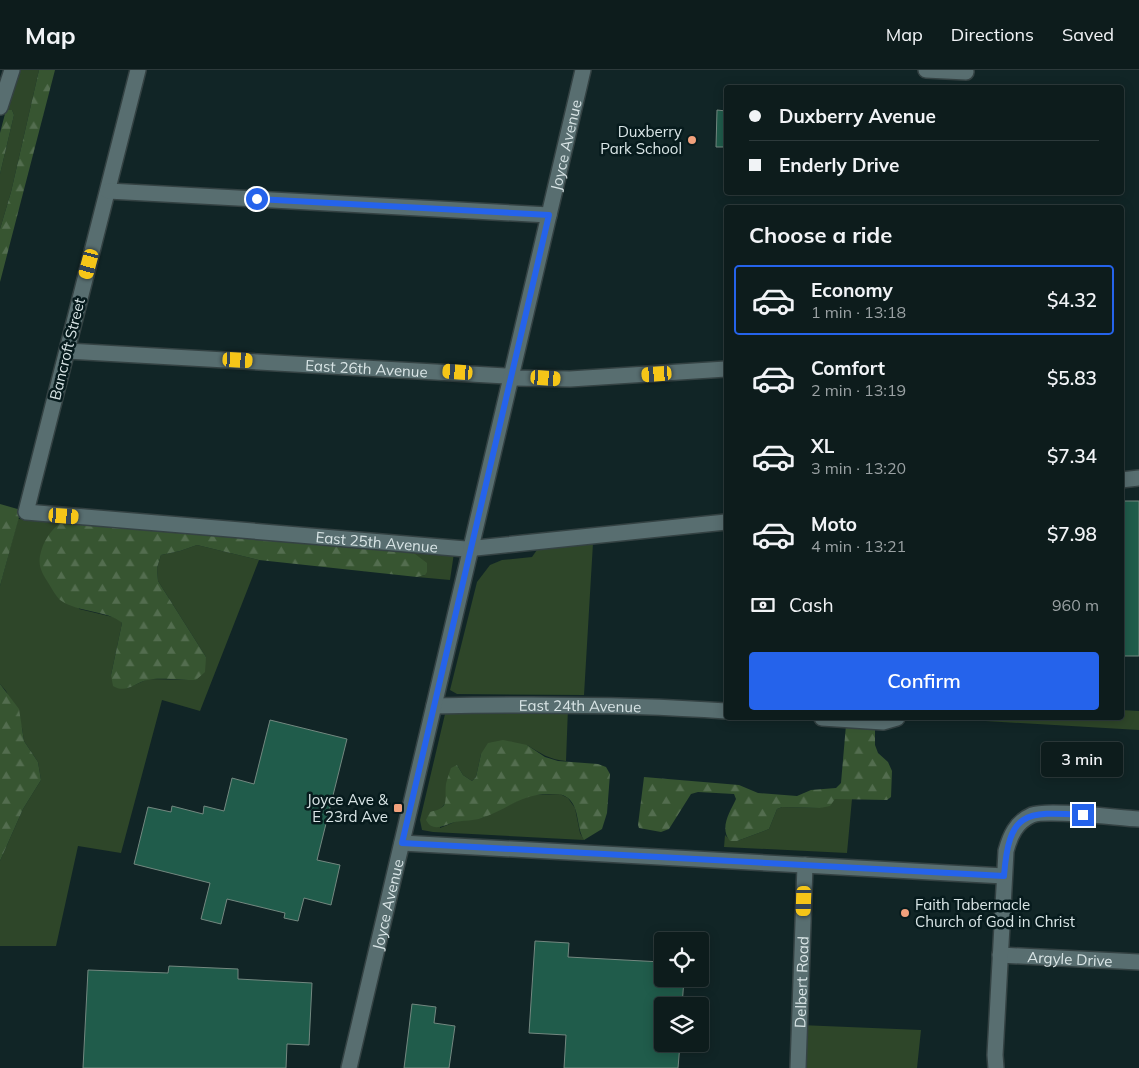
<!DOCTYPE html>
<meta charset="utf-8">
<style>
:root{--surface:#0d1c1c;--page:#1b2929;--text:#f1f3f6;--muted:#9aa1a3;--line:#2d3a3b;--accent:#2563eb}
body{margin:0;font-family:Mulish,sans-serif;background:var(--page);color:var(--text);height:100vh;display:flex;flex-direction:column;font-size:19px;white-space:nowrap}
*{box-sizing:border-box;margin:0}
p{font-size:16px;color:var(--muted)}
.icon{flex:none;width:28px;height:28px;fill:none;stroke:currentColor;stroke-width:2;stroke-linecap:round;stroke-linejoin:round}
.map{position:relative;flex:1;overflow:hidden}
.drawer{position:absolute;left:724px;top:135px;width:400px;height:515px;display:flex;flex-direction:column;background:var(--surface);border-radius:5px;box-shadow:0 2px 12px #0003,0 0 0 1px var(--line)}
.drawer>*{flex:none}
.top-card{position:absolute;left:724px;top:15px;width:400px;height:110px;border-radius:5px;box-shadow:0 2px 12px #0003,0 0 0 1px var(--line);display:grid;align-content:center;height:110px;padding:0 25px;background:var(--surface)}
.controls{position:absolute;left:654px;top:862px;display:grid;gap:10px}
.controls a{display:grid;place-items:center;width:55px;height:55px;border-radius:5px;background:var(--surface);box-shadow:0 2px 12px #0003,0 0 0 1px var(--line);font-size:25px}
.end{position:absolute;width:22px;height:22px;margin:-11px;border:6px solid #2563eb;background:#fff;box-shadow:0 0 0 2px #fff}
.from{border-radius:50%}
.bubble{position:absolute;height:35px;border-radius:5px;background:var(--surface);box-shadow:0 2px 12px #0003,0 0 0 1px var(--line);font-size:16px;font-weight:600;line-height:35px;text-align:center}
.car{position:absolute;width:15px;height:30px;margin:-15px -8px;border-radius:6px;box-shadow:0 0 4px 1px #0007;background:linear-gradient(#f5c518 24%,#345 0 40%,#f5c518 0 76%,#345 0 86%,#f5c518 0)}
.top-card b{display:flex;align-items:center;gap:18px;height:48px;font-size:19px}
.top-card b+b{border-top:1px solid var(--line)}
.top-card i{width:12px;height:12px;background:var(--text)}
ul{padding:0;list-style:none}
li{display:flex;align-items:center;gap:15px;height:70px;margin:0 10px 8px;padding:0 15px;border:2px solid transparent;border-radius:5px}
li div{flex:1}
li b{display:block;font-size:19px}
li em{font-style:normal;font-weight:600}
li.selected{border-color:var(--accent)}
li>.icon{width:45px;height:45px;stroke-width:1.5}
h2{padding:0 25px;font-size:22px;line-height:60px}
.pay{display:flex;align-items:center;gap:12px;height:55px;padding:0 25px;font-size:19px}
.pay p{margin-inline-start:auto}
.action{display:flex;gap:10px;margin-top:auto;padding:10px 25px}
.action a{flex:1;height:58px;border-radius:5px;background:var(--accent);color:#fff;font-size:20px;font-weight:600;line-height:58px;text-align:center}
header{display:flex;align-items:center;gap:30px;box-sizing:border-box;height:70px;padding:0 25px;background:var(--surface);border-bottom:1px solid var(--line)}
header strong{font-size:24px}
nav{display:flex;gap:28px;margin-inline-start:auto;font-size:18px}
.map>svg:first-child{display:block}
.grass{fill:#2e4629}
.forest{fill:url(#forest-firs)}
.building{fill:#205c4b;stroke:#738880}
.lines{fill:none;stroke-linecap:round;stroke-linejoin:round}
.minor-casing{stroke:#344243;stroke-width:18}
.minor{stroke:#586e70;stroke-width:15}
.route{stroke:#2563eb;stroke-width:6}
.poi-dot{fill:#f1a17c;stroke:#071b1d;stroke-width:2}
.labels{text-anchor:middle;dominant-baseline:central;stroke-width:5;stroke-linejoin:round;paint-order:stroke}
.poi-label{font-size:15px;fill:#d9e5e6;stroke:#071b1d;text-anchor:end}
.street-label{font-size:15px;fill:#d9e5e6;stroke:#071b1d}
</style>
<header>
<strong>Map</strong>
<nav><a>Map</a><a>Directions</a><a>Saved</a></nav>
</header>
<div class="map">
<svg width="1139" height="998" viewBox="0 0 1139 998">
<defs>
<pattern id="forest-firs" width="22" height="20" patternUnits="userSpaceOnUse" patternTransform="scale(1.25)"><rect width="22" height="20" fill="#375531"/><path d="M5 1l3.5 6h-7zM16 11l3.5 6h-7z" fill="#536d4f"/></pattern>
</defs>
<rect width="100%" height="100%" fill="#112526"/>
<path class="grass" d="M16 0H39L11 122 0 159V104L14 45 12 40H6Z
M18 449 63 451 79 539 117 548 122 553 111 605 128 618 148 609 196 610 206 587 158 511 157 498 161 485 180 481 197 475 259 490 200 641 162 630 121 783 78 776 56 876H0V791L23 739 41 710 38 692 24 671 22 658 6 621 0 614V516Z
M593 473 584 625 457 624 450 620 477 512 490 495 502 490 532 487 539 477Z
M397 479 454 483 450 510 417 507 425 505Z
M458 638H568L566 691C550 690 540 683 527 675L481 684 476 707 472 711 463 705 457 695 446 715V732L440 740V758L457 751 482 748 529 725 560 724 568 728 575 738 580 763 584 770 433 762 422 760 420 750 445 644Z
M1121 640 1139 641V660L935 648H1121Z
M835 729H852L847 783 724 777 725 765 730 770 737 771 769 759 777 739 782 737 820 738Z
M800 955 921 960 917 998H798Z"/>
<path class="forest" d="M39 0H55L0 212V159L11 122Z
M6 40H12L14 45 0 104V63Z
M0 434 21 440 0 516Z
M63 451 397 479 415 484 427 493V502L425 505 417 507 259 490 197 475 180 481 161 485 157 498 158 511 206 587 205 602 196 610C183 610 157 607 147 610 135 613 126 624 113 616L111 605 122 553C108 540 78 543 60 530 56 526 52 519 49 514 43 505 38 497 40 486 43 471 51 459 63 451Z
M0 614 19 639 24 671 38 692 41 710 23 739 0 791Z
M846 655 875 656V675L878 683 888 692 892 701 891 727 887 730 835 729 830 736 820 738 782 737 777 739 769 759 737 771H730C719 758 730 742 736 729L734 724 698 722 691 724 669 759 661 762 639 758 638 755 644 707 739 715 758 723 797 726 811 720 836 718 841 713Z
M503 670 527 675 545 687 558 691 598 694 606 697 610 704 607 743 602 759 584 770C576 757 580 738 568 728 562 723 556 724 549 724 520 724 507 740 482 748 474 751 464 750 455 752 444 755 433 763 426 750L430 742C451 738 444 730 446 714 447 709 449 704 451 698L457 695 463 705 472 711 476 707 481 684 488 673Z"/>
<path class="building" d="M717 40 726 41V77H716Z
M1121 431H1139V586H1121Z
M270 650 347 669 317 790 340 795 331 835 304 828 298 851 284 848 285 843 227 829 221 854 201 849 210 813 134 794 148 737 171 742 172 736 203 744 204 736 224 741 232 708 254 714Z
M535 871 569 873 568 887 662 892V909H684L682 936H662V974H680L678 998H564L566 965 529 963Z
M169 896 238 899V909L312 913 309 975 287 974 286 998H83L88 900 168 903Z
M412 934 436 937 434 953 455 956 449 998H404Z"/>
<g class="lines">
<g class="minor-casing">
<g id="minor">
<path id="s1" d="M138 0 26 442 466 479 726 452"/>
<path d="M926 0 966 2"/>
<path d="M0 37 12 0"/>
<path d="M108 121 549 145"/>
<path id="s2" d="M67 281 506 306 515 308 570 309 726 299"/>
<path d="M1121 410 1139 408"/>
<path id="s3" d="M434 636C531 634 629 634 726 641"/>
<path d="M822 648 883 652 897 648"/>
<path d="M402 773 1004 806"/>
<path id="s4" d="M1000 885 1139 892"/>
<path id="s5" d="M349 998 583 0"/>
<path id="s6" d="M798 998 805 795"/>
<path d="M996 998 995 985 1006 781C1010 766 1016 752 1032 745 1048 739 1118 748 1139 749"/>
</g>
</g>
<use href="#minor" class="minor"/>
</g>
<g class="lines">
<path class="route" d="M257 129 549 145 402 773 1004 806C1009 742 1024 741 1083 745"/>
</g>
<g class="poi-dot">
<circle cx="692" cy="70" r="5"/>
<rect x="393" y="733" width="10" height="10" rx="2.5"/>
<circle cx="905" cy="843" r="5"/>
</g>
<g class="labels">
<g class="poi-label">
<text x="682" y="61">Duxberry<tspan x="682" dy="17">Park School</tspan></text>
<text x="388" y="729">Joyce Ave &amp;<tspan x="388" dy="17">E 23rd Ave</tspan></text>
<text x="915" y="834" text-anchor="start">Faith Tabernacle<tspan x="915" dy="17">Church of God in Christ</tspan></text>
</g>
<g class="street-label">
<text stroke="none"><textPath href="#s5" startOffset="948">Joyce Avenue</textPath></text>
<text transform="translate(67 279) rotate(-76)">Bancroft Street</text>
<text stroke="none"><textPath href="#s2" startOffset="300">East 26th Avenue</textPath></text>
<text stroke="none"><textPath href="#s1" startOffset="808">East 25th Avenue</textPath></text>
<text stroke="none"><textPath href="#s3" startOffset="146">East 24th Avenue</textPath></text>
<text stroke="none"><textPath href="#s5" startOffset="168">Joyce Avenue</textPath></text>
<text stroke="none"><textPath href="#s4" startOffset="70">Argyle Drive</textPath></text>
<text stroke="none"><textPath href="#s6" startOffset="86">Delbert Road</textPath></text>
</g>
</g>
</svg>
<div class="controls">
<a><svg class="icon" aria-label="locate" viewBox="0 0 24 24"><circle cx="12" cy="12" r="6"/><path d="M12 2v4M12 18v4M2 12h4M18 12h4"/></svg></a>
<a><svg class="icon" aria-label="layers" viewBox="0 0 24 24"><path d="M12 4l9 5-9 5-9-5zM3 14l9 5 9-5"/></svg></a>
</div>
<i class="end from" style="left:257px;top:129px"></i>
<i class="end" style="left:1083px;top:745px"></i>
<div class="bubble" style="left:1041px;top:672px;width:82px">3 min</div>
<i class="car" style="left:89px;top:194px;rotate:195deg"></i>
<i class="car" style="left:238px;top:290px;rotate:93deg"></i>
<i class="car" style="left:458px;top:302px;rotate:274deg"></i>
<i class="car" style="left:657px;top:304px;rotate:266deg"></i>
<i class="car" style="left:546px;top:308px;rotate:94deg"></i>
<i class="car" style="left:64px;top:446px;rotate:94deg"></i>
<i class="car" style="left:804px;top:831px;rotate:182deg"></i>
<div class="top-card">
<b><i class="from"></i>Duxberry Avenue</b>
<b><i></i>Enderly Drive</b>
</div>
<section class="drawer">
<h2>Choose a ride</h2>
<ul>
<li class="selected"><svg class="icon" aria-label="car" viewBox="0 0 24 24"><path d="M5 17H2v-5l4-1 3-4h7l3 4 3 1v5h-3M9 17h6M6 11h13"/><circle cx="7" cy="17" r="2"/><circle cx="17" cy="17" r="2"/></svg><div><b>Economy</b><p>1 min · 13:18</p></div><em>$4.32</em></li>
<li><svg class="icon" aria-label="car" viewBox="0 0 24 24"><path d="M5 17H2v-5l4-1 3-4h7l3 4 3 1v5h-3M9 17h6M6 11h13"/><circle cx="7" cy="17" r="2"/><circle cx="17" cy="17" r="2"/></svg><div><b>Comfort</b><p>2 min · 13:19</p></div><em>$5.83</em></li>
<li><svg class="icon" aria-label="car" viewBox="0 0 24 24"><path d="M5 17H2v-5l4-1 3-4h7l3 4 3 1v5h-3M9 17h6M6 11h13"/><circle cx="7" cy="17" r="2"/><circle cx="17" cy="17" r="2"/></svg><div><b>XL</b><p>3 min · 13:20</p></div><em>$7.34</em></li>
<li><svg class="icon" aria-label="car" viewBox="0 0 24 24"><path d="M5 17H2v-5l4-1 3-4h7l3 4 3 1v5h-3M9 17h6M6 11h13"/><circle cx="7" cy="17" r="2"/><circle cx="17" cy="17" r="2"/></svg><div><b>Moto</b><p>4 min · 13:21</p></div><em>$7.98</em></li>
</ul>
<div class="pay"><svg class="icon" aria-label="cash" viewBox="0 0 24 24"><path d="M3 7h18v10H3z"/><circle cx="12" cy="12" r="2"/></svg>Cash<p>960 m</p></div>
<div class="action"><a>Confirm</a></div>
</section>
</div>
